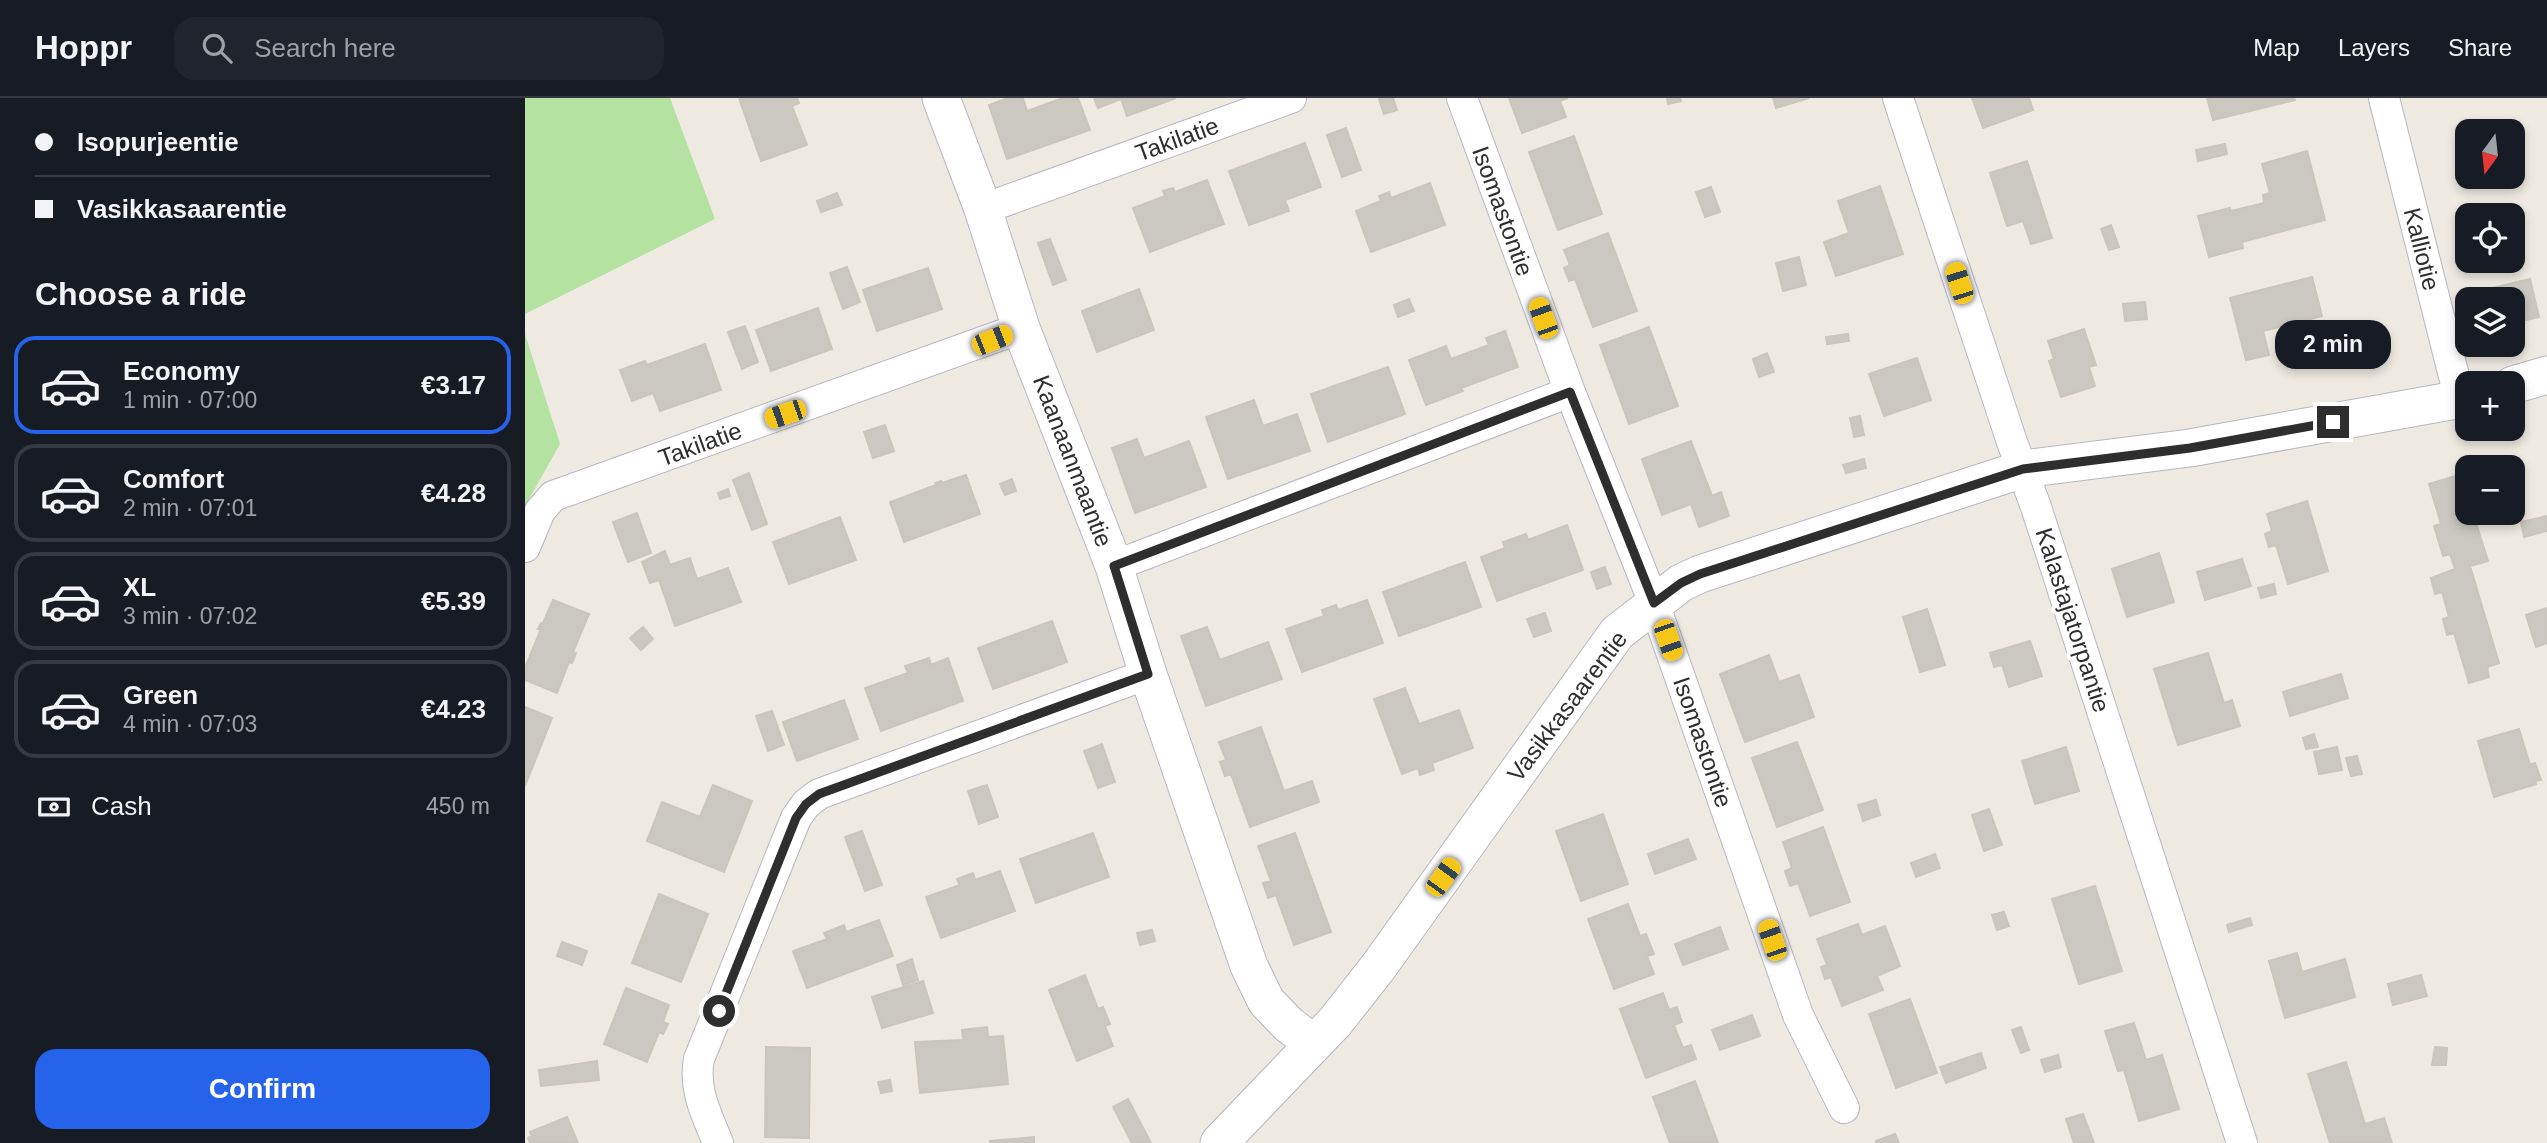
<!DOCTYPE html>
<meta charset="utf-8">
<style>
:root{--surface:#171b24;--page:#20242c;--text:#f1f3f6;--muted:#9ea1a6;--line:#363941;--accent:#2563eb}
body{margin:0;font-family:Helvetica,sans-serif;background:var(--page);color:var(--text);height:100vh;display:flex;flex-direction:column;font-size:26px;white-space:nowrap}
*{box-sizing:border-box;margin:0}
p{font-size:23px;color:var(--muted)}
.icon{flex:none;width:38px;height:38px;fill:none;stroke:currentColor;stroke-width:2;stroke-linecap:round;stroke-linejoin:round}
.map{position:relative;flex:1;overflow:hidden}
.drawer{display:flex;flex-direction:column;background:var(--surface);width:525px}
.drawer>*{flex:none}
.top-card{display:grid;align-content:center;height:154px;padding:0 35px;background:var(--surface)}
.needle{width:46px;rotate:195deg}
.buttons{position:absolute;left:1930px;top:21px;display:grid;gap:14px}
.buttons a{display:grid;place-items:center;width:70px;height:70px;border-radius:14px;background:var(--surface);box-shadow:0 4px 10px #0003;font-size:35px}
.end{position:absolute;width:32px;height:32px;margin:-16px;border:9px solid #2e2e2e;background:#fff;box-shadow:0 0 0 4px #fff}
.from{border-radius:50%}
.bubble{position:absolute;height:49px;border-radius:21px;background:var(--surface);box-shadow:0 4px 10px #0003;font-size:23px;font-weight:700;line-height:49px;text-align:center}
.car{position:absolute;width:21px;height:42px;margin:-21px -10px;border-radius:9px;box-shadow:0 0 5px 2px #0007;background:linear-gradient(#f5c518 24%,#345 0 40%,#f5c518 0 76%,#345 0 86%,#f5c518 0)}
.top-card b{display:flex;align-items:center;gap:24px;height:66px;font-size:26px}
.top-card b+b{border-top:2px solid var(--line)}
.top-card i{width:18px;height:18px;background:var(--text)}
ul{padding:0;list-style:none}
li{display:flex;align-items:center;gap:21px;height:98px;margin:0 14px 10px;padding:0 21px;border:4px solid var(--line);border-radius:21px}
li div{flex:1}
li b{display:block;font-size:26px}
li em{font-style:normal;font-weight:700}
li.selected{border-color:var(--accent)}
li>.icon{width:63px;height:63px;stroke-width:1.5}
h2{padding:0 35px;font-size:32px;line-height:84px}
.pay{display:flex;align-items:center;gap:18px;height:77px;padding:0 35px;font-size:26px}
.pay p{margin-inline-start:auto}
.cta{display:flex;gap:14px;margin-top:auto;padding:14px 35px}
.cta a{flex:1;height:80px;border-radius:21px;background:var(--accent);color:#fff;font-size:28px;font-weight:700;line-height:80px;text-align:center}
header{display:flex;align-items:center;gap:42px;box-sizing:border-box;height:98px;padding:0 35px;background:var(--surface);border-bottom:2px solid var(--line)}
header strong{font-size:33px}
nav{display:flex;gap:38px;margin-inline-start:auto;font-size:24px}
.search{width:490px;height:63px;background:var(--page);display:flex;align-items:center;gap:18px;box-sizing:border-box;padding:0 24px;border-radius:21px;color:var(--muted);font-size:26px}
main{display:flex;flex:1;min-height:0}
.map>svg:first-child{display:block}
.green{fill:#b3e2a1}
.building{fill:#cac8c0;stroke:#cac6bb;stroke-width:2}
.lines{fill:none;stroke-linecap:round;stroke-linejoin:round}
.minor-casing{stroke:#b5b7c0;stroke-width:32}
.tertiary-casing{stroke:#b5b7c0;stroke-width:39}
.minor{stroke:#fff;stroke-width:30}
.tertiary{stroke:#fff;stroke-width:37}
.route{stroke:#2e2e2e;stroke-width:9}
.labels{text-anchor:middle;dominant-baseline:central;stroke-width:7;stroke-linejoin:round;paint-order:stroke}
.street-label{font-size:24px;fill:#2e2e2e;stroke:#fff}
</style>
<header>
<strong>Hoppr</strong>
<div class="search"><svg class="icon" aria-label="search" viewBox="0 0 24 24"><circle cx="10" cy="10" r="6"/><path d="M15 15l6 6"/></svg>Search here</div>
<nav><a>Map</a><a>Layers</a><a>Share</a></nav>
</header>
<main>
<section class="drawer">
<div class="top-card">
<b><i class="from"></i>Isopurjeentie</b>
<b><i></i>Vasikkasaarentie</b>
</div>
<h2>Choose a ride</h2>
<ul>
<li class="selected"><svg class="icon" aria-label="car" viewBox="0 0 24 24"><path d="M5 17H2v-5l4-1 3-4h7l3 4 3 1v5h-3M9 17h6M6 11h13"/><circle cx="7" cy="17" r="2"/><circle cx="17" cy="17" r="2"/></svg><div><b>Economy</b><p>1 min · 07:00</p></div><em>€3.17</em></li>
<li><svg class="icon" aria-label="car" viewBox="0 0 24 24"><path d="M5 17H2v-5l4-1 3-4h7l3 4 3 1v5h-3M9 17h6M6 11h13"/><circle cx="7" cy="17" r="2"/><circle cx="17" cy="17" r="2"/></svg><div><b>Comfort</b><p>2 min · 07:01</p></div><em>€4.28</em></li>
<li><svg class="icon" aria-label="car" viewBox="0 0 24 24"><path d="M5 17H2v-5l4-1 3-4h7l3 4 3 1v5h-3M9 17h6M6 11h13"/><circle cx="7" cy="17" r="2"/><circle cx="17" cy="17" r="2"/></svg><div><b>XL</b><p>3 min · 07:02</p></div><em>€5.39</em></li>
<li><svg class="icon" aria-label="car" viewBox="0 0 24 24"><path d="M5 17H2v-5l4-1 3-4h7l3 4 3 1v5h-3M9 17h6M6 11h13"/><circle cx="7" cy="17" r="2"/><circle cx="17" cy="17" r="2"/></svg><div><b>Green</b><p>4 min · 07:03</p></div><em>€4.23</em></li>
</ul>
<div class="pay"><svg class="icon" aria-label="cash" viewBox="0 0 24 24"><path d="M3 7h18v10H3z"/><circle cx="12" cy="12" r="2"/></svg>Cash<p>450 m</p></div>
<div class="cta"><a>Confirm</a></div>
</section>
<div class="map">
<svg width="2022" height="1045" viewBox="0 0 2022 1045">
<rect width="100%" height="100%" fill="#eeeae2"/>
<path class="green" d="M0 0H145L190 121 0 216Z
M0 236 35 346 0 408Z"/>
<path class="building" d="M214 0H272L274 5 267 8 282 47 236 63Z
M483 0H498L502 13 538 0H553L565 32 482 61 464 7Z
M569 0H651L602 18 596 1 573 10Z
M858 0H868L872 12 859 16 854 1Z
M984 0H1043L1035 3 1041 19 997 35Z
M1142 0H1155L1156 3 1143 6Z
M1248 0H1284L1251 10Z
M1447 0H1504L1508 12 1458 30Z
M1682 0H1769L1770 2 1688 22Z
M821 30 836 72 817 79 802 37Z
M1049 38 1077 116 1033 132 1004 54Z
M780 45 796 89 760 102 764 113 724 127 704 73Z
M1700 46 1702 56 1673 63 1671 52Z
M1782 53 1800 122 1717 144 1718 150 1684 159 1673 118 1705 110 1706 113 1739 105 1738 97 1745 95 1737 66Z
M1502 63 1527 140 1506 146 1498 123 1482 128 1465 75Z
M682 82 699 126 625 154 608 110 640 98 638 93 648 90 650 94Z
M905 85 920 127 846 154 831 113 856 103 854 98 864 94 866 100Z
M1355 88 1378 156 1311 178 1299 144 1324 135 1313 103Z
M1186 89 1195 114 1180 119 1171 94Z
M312 95 317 107 296 114 292 103Z
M1586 127 1594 149 1584 152 1576 131Z
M1083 135 1112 213 1068 229 1050 181 1044 183 1039 170 1045 167 1039 152Z
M525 141 541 182 528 187 513 145Z
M1274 159 1281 187 1258 193 1251 165Z
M322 169 335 204 318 211 305 175Z
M403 170 417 211 352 233 338 192Z
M1787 179 1797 218 1738 233 1744 257 1721 262 1705 200Z
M2005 181 2014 219 1988 225V201H1965L1963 191Z
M614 191 629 232 572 254 557 213Z
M884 201 889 213 873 219 869 207Z
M1620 204 1622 221 1600 223 1598 206Z
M293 210 307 251 246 273 231 232Z
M1824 225 1827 236 1791 245 1788 234Z
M220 228 233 264 217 271 203 234Z
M1124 229 1153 308 1104 326 1075 247Z
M1559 231 1571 267 1564 269 1570 288 1536 299 1524 263 1529 261 1523 243Z
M980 233 993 269 936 290 938 293 901 307 884 262 921 248 926 261 964 247 961 240Z
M1323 236 1324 243 1302 246 1301 239Z
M180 246 196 292 135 313 128 295 107 303 95 272 120 263 122 267Z
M1242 255 1249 274 1234 279 1228 261Z
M1392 260 1406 302 1359 318 1344 276Z
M863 269 880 316 803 344 786 296Z
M729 302 738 328 772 316 785 353 703 381 681 319Z
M1335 318 1339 337 1329 339 1325 320Z
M360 327 369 353 348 360 339 334Z
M612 341 619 360 664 343 681 389 610 415 587 350Z
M1166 343 1187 398 1196 394 1204 418 1174 429 1166 406 1137 417 1117 361Z
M1339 361 1341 370 1321 375 1318 367Z
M224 375 242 426 227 432 208 382Z
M1937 376 1942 395V415H1948L1963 463 1945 468 1974 565 1962 569 1964 579 1944 585 1929 535 1922 537 1918 521 1924 519 1917 494 1910 496 1906 480 1930 471 1925 456 1918 458 1909 428 1916 426 1904 386Z
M441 377 455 416 379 444 365 404 411 387 410 385 416 383 417 385Z
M487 381 491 393 480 397 475 386Z
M203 391 205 398 195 401 193 395Z
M1782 403 1803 473 1763 486 1751 447 1744 449 1740 436 1747 433 1742 416Z
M112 415 126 455 103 464 88 424Z
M2022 418V433L1999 439 1996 424Z
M315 419 331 462 264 486 248 444Z
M1042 427 1058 472 972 503 956 459 980 450 978 444 1001 436 1003 442Z
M140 453 145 467 165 460 172 481 203 470 216 504 150 528 134 482 125 485 117 464Z
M1634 455 1649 504 1602 519 1587 471Z
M1717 461 1726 488 1680 502 1672 474Z
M940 464 956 509 874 538 858 494Z
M1080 469 1086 486 1072 491 1066 474Z
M1749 486 1751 496 1736 500 1733 490Z
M28 502 64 516 48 554 51 555 47 565 44 564 32 595 0 582V570L16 531H13L16 525H18Z
M842 502 858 545 777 574 761 531 799 518 797 512 811 507 813 512Z
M2022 510V545L2011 549 2001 517Z
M1402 511 1420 567 1395 574 1378 519Z
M1020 515 1026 533 1009 539 1002 521Z
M527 523 542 564 468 591 453 550Z
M118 529 128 541 116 552 105 540Z
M682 529 695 562 743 544 757 581 681 608 656 538Z
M1505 543 1517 578 1484 589 1477 567 1469 569 1465 555Z
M1683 555 1699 605 1707 602 1715 628 1653 647 1629 571Z
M1244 557 1254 584 1274 577 1289 619 1220 644 1195 576Z
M404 560 406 567 423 560 438 603 356 633 340 590 383 575 380 568Z
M1816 576 1823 600 1765 618 1758 594Z
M880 590 894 626 934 612 948 650 907 665 909 672 895 677 893 670 877 676 849 601Z
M319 602 333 641 272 663 258 624Z
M0 609 27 620 0 688Z
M247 613 259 647 243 653 231 618Z
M736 629 759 693 787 683 794 704 725 729 706 676 700 678 695 664 701 662 694 644Z
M1994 631 2005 667 2010 665 2016 682 2010 683 2011 686 1969 699 1953 643Z
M1789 636 1793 649 1781 651 1778 640Z
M1272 644 1298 712 1252 729 1227 660Z
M577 646 590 684 573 690 559 653Z
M1541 649 1554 693 1510 706 1497 663Z
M1812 649 1817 672 1794 676 1789 654Z
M1832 658 1837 676 1826 678 1821 660Z
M188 687 227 703 199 774 122 743 137 704 175 719Z
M462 687 473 719 454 726 443 693Z
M1351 702 1355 717 1338 723 1333 707Z
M1464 711 1477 747 1459 753 1447 717Z
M1078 716 1103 786 1056 803 1031 733Z
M1298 729 1325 804 1285 818 1273 785 1265 788 1260 773 1267 770 1258 744Z
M337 733 357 787 340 793 320 739Z
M568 735 584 779 511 805 495 761Z
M770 735 806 834 769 847 751 797 743 800 738 785 746 783 733 748Z
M1163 741 1171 761 1130 776 1123 756Z
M1410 756 1415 770 1391 779 1386 765Z
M475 773 490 813 416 840 401 799 435 787 432 781 448 775 450 782Z
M1570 788 1597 873 1554 886 1527 801Z
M134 796 183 816 156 884 107 865Z
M1103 806 1115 838 1121 836 1129 856 1122 858 1129 876 1089 891 1063 821Z
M1479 814 1484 828 1472 832 1467 817Z
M1725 820 1727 827 1704 834 1702 827Z
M354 822 368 858 282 890 268 853 302 841 299 835 319 827 321 834Z
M1333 826 1337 837 1360 828 1375 868 1352 878 1358 892 1317 908 1306 879 1300 881 1296 869 1302 867 1292 841Z
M1195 829 1203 851 1158 867 1150 846Z
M627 832 630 843 615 847 612 835Z
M37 844 62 853 57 867 32 858Z
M1772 855 1777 874 1820 861 1830 899 1760 920 1744 863Z
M387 861 393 882 378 887 372 867Z
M560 877 573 911 578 909 585 926 580 928 588 948 552 963 524 892Z
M1896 877 1902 898 1868 907 1863 886Z
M398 883 408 915 357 930 347 899Z
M101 890 144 907 138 924 143 926 138 936 134 934 122 964 79 946Z
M1138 895 1144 912 1152 909 1157 924 1149 927 1158 950 1166 947 1171 961 1121 980 1095 911Z
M1385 901 1412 975 1371 990 1344 916Z
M1227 917 1235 938 1195 952 1187 932Z
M1609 925 1621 962 1637 957 1654 1011 1614 1023 1599 972 1593 973 1580 933Z
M462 929 463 939 478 938 483 986 395 995 390 944 438 942 437 932Z
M1496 929 1504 952 1496 955 1487 932Z
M241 949 285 950 284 1040 240 1039Z
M1910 949 1922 950 1921 967H1907Z
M1456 955 1461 970 1421 985 1415 969Z
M1533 957 1536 969 1520 974 1516 962Z
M72 963 74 982 16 988 14 972Z
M1821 964 1840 1026 1859 1020 1867 1045H1805L1783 976Z
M365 982 367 993 356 995 353 984Z
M1170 983 1193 1045H1145L1128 999Z
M603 1001 626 1045H607L588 1009Z
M1558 1016 1569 1045H1549L1541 1021Z
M42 1019 53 1045H5L3 1040 7 1038 5 1034Z
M1370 1036 1374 1045H1351V1043Z
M509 1039V1045H465V1043Z"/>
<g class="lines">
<g class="minor-casing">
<path id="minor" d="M937 0 1045 294 1129 505 1273 917 1319 1010
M1373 0 1487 344 1511 409 1717 1045
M1859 0 1935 302
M458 111 766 0
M0 449 15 413 28 398 496 230
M589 468 1045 294
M193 1045C182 1017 168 992 174 961L271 720 281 706 294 696 623 576"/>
</g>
<g class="tertiary-casing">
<path id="tertiary" d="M416 0 458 111 496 230 589 468 623 576 724 868 741 903 763 926 789 946
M1988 287 2022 277
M694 1045 810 924 854 868 1092 535 1156 485 1175 476 1498 371 1665 350 1942 300"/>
</g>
<use href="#minor" class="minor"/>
<use href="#tertiary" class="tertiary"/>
</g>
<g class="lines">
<path class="route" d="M194 913 271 720 281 706 294 696 623 576 589 468 1045 294 1129 505 1156 485 1175 476 1498 371 1665 350 1808 324"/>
</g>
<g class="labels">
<g class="street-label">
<text transform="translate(652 41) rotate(-20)">Takilatie</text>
<text transform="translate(978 113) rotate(70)">Isomastontie</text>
<text transform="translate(1897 151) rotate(76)">Kalliotie</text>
<text transform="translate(175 346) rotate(-20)">Takilatie</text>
<text transform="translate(548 363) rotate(69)">Kaanaanmaantie</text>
<text transform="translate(1548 522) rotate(72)">Kalastajatorpantie</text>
<text transform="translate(1042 608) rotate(-53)">Vasikkasaarentie</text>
<text transform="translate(1178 644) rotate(71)">Isomastontie</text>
</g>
</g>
</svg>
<div class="buttons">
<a><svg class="needle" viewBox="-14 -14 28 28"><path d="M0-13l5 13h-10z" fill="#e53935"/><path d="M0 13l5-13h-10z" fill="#9ea1a6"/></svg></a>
<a><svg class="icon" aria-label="locate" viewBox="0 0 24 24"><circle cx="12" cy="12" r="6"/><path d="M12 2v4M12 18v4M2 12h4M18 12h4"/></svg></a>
<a><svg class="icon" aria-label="layers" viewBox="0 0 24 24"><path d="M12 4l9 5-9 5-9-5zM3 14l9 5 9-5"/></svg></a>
<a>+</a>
<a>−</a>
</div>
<i class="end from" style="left:194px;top:913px"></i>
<i class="end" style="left:1808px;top:324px"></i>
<div class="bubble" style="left:1750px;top:222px;width:116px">2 min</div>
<i class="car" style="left:1434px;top:185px;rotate:342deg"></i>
<i class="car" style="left:1018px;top:220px;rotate:340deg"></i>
<i class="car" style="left:467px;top:242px;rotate:68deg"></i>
<i class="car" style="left:260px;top:316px;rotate:251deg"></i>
<i class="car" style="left:1143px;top:542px;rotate:161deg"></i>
<i class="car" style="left:918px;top:779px;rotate:36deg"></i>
<i class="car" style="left:1247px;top:842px;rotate:341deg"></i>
</div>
</main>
